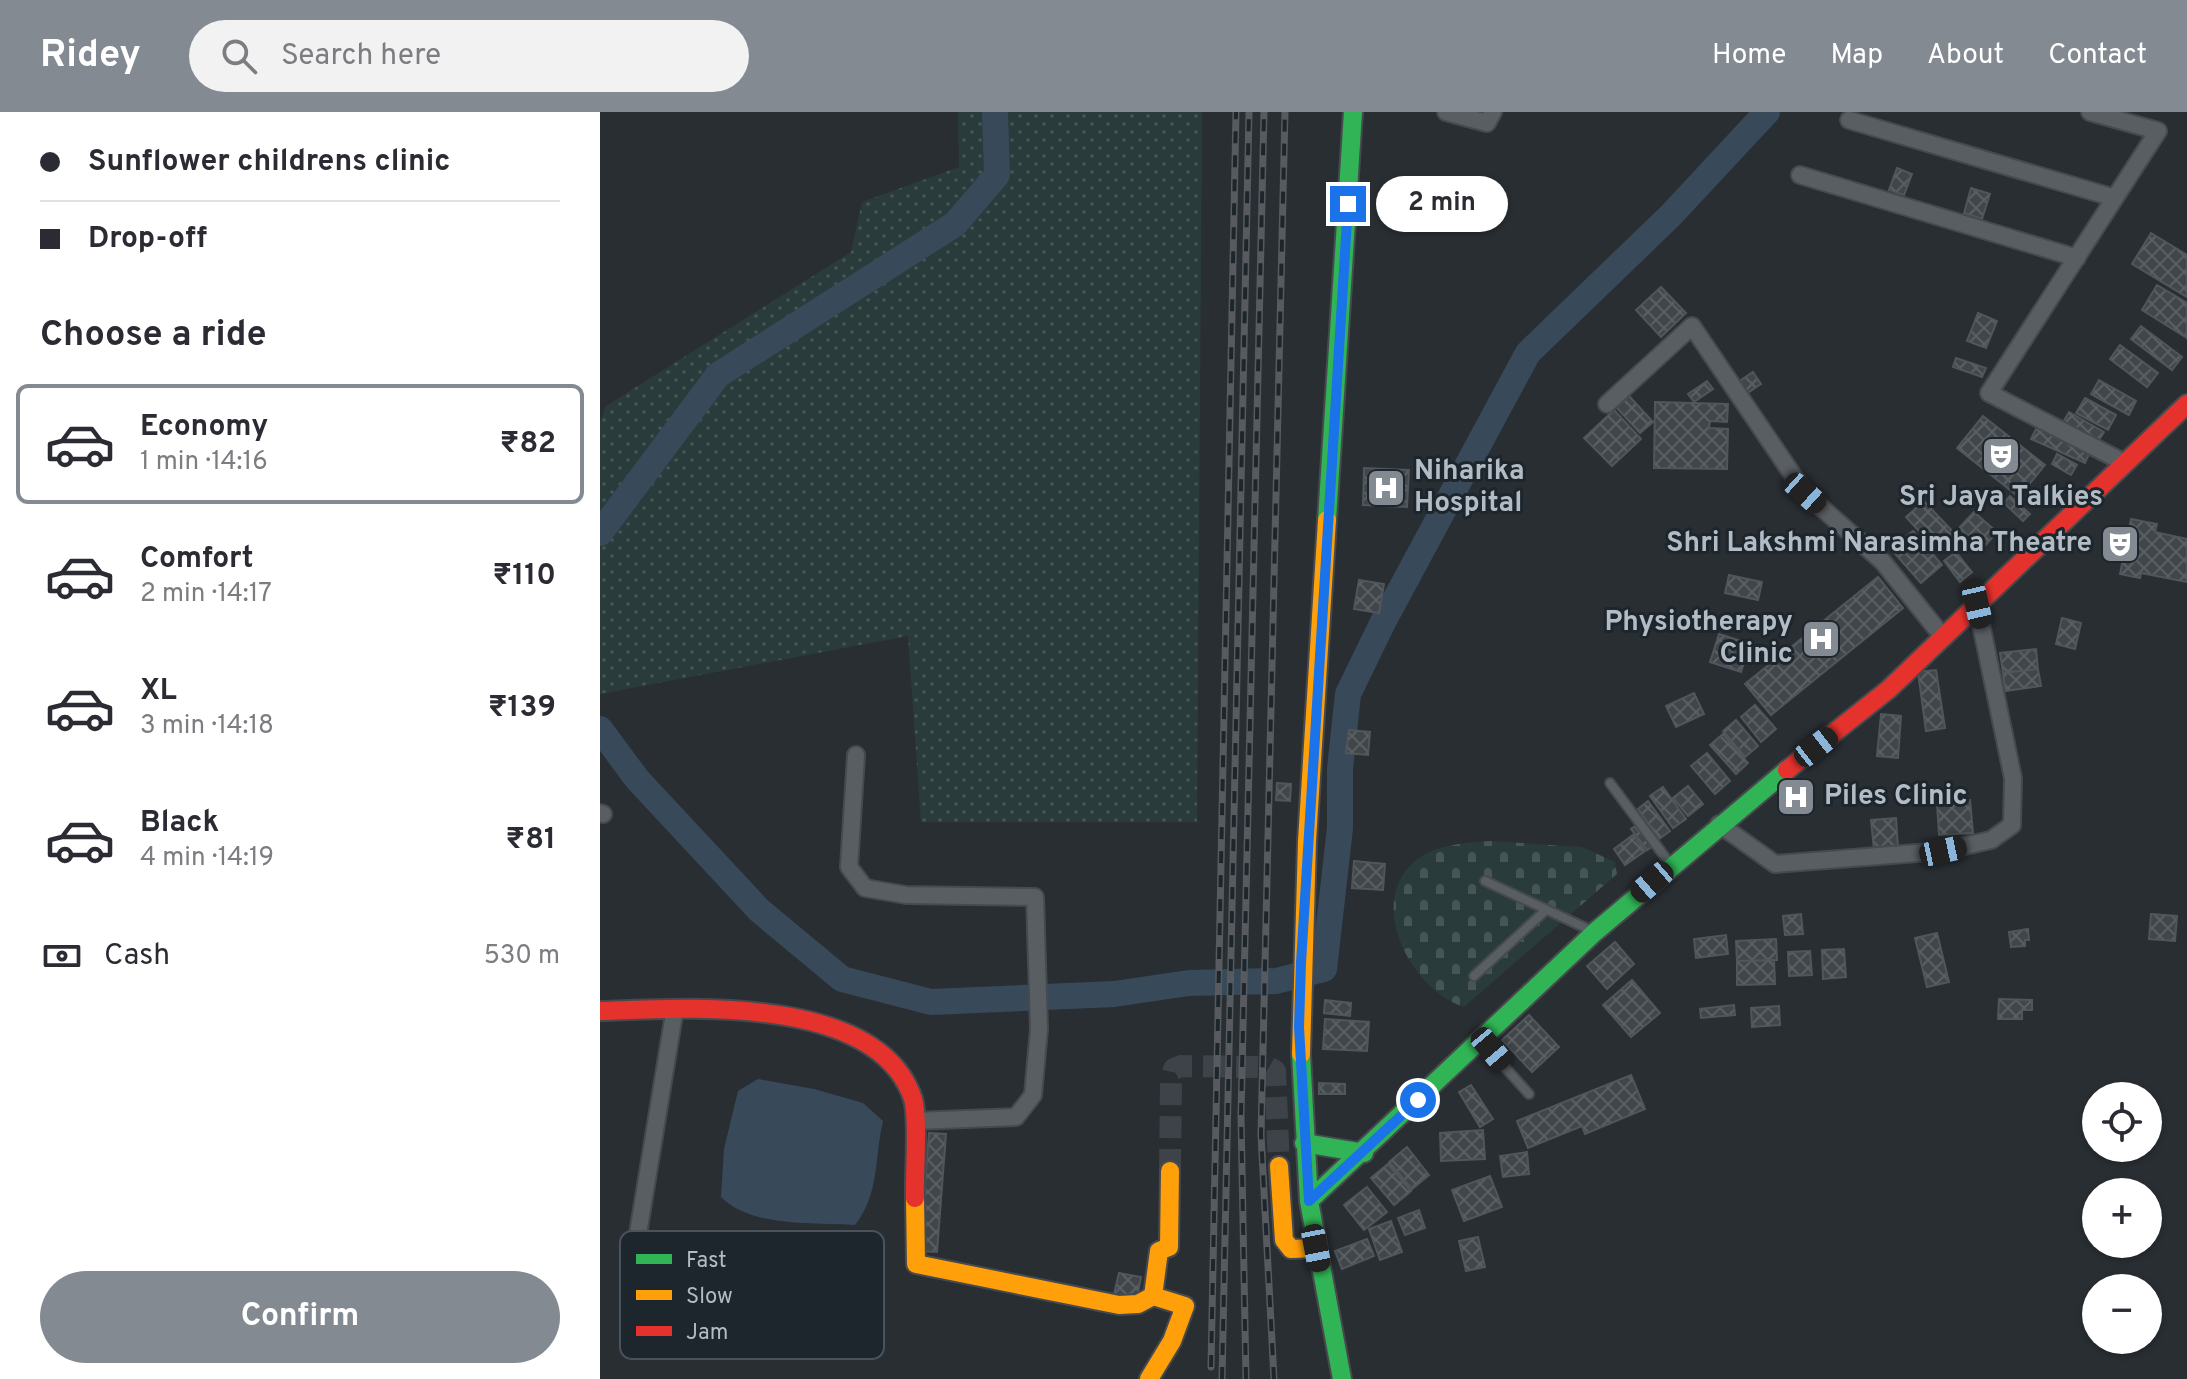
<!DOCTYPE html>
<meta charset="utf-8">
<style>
:root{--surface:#fff;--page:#f2f2f3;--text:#2b2b33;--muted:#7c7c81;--line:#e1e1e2;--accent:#838a92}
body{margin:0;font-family:Overpass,sans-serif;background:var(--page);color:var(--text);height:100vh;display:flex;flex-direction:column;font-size:30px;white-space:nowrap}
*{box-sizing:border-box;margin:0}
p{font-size:26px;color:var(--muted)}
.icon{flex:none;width:44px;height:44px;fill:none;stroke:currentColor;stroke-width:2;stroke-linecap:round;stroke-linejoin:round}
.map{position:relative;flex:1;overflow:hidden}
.side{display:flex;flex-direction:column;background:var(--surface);width:600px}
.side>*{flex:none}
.guide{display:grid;align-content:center;height:176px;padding:0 40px;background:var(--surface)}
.buttons{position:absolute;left:1482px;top:970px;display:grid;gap:16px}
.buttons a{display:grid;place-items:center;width:80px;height:80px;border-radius:50%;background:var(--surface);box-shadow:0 2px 6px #0004;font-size:40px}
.end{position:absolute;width:36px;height:36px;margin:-18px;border:10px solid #1a73e8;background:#fff;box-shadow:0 0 0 4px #fff}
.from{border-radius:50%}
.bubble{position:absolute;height:56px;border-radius:28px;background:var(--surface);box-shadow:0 2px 6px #0004;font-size:26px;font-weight:700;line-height:56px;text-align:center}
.car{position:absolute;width:24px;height:48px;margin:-24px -12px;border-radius:10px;box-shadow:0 0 6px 2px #0007;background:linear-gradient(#222 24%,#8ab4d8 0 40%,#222 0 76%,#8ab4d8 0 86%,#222 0)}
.guide b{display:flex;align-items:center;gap:28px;height:76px;font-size:30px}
.guide b+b{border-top:2px solid var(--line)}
.guide i{width:20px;height:20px;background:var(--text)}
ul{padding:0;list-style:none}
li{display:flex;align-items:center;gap:24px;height:120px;margin:0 16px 12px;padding:0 24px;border:4px solid transparent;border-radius:12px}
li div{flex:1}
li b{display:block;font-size:30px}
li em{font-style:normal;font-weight:700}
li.current{border-color:var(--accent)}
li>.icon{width:72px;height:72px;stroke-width:1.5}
h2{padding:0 40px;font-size:36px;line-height:96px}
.pay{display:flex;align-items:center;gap:20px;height:88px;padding:0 40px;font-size:30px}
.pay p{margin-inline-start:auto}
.action{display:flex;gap:16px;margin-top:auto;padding:16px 40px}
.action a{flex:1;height:92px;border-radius:48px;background:var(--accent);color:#fff;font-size:32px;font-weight:700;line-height:92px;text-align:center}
header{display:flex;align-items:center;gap:48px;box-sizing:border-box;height:112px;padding:0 40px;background:var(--accent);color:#fff}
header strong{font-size:38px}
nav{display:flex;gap:44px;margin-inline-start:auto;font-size:28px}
.search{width:560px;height:72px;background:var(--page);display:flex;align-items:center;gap:20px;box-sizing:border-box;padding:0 28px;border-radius:44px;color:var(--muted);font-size:30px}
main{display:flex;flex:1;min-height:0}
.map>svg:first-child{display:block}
.grass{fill:url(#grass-dots)}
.cemetery{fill:url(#cemetery-stones)}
.water{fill:#384a5a}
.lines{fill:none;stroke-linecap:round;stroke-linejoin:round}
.river{stroke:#384a5a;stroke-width:26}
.building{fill:url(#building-cross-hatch);stroke:#50565b;stroke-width:2}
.secondary-tunnel{stroke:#3e4349;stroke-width:22;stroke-dasharray:22 11;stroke-linecap:butt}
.lane-casing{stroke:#464a4e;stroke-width:12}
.street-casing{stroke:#464a4e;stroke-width:20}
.fast-casing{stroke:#464a4e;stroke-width:22}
.slow-casing{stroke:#464a4e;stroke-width:22}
.jam-casing{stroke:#464a4e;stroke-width:22}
.lane{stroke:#595e62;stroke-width:8}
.street{stroke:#595e62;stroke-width:16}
.fast{stroke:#30b455;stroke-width:18}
.slow{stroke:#ff9f0a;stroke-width:18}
.jam{stroke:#e5322d;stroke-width:18}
.rail-casing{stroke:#575b5f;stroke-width:7}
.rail{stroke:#1d262d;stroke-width:4;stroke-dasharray:12;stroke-linecap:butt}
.route{stroke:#1a73e8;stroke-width:10}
.labels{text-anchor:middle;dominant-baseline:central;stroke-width:6;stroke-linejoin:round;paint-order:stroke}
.poi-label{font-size:28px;font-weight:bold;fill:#b3bcc5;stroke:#1d262d;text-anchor:start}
.key{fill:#1d262d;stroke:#4a535b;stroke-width:2}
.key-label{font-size:22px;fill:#b3bcc5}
</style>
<header>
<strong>Ridey</strong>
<div class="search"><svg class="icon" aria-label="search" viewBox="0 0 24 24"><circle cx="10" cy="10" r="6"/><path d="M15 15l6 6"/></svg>Search here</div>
<nav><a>Home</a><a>Map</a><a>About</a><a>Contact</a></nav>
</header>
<main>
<section class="side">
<div class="guide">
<b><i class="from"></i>Sunflower childrens clinic</b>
<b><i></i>Drop-off</b>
</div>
<h2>Choose a ride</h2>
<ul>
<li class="current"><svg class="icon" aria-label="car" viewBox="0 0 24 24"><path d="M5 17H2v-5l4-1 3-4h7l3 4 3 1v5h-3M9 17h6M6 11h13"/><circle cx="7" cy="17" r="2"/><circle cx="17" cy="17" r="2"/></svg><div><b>Economy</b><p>1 min · 14:16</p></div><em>₹82</em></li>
<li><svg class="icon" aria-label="car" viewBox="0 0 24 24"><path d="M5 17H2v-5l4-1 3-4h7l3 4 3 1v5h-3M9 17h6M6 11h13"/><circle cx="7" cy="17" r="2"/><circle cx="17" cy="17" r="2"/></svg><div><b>Comfort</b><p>2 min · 14:17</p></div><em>₹110</em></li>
<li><svg class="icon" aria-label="car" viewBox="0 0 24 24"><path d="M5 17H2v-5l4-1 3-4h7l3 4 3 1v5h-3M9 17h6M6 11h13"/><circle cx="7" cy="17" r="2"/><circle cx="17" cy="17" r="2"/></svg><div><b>XL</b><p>3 min · 14:18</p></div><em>₹139</em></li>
<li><svg class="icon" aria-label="car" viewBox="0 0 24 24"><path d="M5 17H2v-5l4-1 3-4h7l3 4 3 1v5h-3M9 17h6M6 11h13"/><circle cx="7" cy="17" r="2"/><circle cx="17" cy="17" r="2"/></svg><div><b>Black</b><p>4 min · 14:19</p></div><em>₹81</em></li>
</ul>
<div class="pay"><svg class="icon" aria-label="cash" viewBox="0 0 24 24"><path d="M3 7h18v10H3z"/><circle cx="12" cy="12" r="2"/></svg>Cash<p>530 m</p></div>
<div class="action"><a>Confirm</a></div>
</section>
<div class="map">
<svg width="1587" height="1267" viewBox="0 0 1587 1267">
<defs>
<pattern id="grass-dots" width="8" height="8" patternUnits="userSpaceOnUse" patternTransform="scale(2)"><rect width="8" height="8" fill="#293b3a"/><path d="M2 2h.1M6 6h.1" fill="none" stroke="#465555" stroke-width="1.8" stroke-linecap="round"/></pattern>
<pattern id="cemetery-stones" width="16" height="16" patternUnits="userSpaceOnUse" patternTransform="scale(2)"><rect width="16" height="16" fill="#293b3a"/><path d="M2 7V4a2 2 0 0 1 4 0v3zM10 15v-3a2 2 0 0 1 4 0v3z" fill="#465555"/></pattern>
<pattern id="building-cross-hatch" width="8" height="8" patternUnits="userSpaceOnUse" patternTransform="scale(2)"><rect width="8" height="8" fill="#41464a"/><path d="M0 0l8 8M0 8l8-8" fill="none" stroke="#5a5f63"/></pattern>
</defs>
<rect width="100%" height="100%" fill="#292e33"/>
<path class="grass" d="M358 0H602L597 710H321L308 524 0 582V309L6 294 251 140 262 90 359 55Z"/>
<path class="cemetery" d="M891 729 982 735 1015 750 1017 762 864 895C813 879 765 793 814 750 834 732 866 731 891 729Z"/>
<path class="water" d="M158 967 214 977 263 991 283 1009C274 1047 280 1081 255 1113 213 1110 152 1116 121 1085L124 1037 138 979Z"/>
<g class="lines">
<path class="river" d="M0 421 118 263 355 112 397 63 395 0
M0 617 37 667 159 798 242 867 331 890 514 882 589 871 676 869 724 857 740 716V657L748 582 783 510 928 241 1071 103 1167 0"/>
</g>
<path class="building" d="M1297 56 1312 62 1304 83 1289 78Z
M1371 76 1390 82 1382 107 1364 101Z
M1551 121 1587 143V185L1532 152Z
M1557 173 1587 191V226L1542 198Z
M1061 175 1086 201 1061 225 1036 198Z
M1378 201 1397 209 1386 236 1367 229Z
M1541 214 1582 245 1572 258 1531 227Z
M1520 233 1558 261 1547 275 1510 247Z
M1356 246 1386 256 1382 265 1353 255Z
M1153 260 1161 272 1143 284 1135 272Z
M1499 268 1536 289 1529 303 1491 282Z
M1107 269 1113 277 1094 290 1088 282Z
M1029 284 1053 310 1040 321 1016 295Z
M1485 286 1516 303 1508 318 1476 301Z
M1055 290 1128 292 1127 310 1110 309 1109 316 1128 317 1127 357 1054 356Z
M1014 298 1041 327 1012 354 984 326Z
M1469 300 1504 320 1497 331 1462 312Z
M1383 304 1445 353 1419 385 1357 336Z
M1437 315 1490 340 1485 351 1431 327Z
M1457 342 1477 353 1471 363 1452 352Z
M764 356 809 358 807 395 763 393Z
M1410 384 1430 402 1423 409 1404 391Z
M1324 389 1356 423 1338 440 1306 405Z
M1374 400 1397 420 1382 437 1359 416Z
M1531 407 1557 412 1555 420 1587 427V470L1541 461 1540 466 1520 462Z
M1313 419 1342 453 1321 471 1291 437Z
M1356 440 1372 460 1360 470 1344 449Z
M1129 463 1162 470 1158 488 1125 481Z
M1278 465 1303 496 1171 603 1145 572Z
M759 468 784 472 779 501 754 497Z
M1462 506 1481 511 1475 537 1456 532Z
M1119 522 1150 532 1141 560 1110 550Z
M1436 537 1438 557 1403 561 1400 541Z
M1438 557 1441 574 1405 579 1403 561Z
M1336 558 1345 616 1326 619 1318 560Z
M1094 581 1104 602 1076 615 1066 594Z
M1155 593 1176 617 1161 630 1141 605Z
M1281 602 1301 604 1298 646 1277 644Z
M1136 608 1158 634 1145 645 1123 619Z
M749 618 770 620 768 643 746 641Z
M1123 622 1148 651 1136 662 1110 633Z
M1107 641 1130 669 1115 682 1091 654Z
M677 671 691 672 690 689 676 688Z
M1088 674 1103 692 1088 704 1073 686Z
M1063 675 1086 707 1073 716 1050 684Z
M1370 688 1373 721 1339 723 1337 691Z
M1048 689 1070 719 1059 727 1038 697Z
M1296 706 1298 736 1274 738 1271 708Z
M1038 712 1054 733 1047 738 1031 717Z
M1033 723 1045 739 1025 753 1014 737Z
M754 749 785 752 783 778 752 776Z
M1201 802 1203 822 1185 823 1183 804Z
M1551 802 1577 804 1575 829 1549 827Z
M1428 817 1429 828H1425V834L1411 835 1409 820Z
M1337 821 1349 870 1327 875 1315 826Z
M1126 823 1128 842 1096 846 1094 827Z
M1176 827 1177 848 1137 849 1136 829Z
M1015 830 1034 852 1007 877 987 854Z
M1244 837 1246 865 1223 867 1222 838Z
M1210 839 1212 863 1189 864 1188 840Z
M1174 848 1175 872 1137 873V849Z
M1032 868 1060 901 1031 925 1003 893Z
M1399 887 1432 888V898H1422V907H1398Z
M725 888 751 891 750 904 724 901Z
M1134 893 1135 903 1101 906 1100 897Z
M1179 894 1180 913 1152 915 1151 896Z
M929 903 959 935 932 960 902 928Z
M725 907 769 910 767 939 723 937Z
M1031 963 1045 997 985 1022 982 1014 928 1036 917 1009Z
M719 971 745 972V982H719Z
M871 973 893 1007 880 1015 859 980Z
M883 1018 885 1047 841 1049 840 1021Z
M329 1021 346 1022 337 1140 320 1139Z
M807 1035 829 1063 812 1077 789 1050Z
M927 1040 929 1062 903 1065 900 1044Z
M788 1052 811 1079 794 1093 771 1066Z
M890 1064 902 1095 864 1109 852 1078Z
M767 1075 787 1100 764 1118 744 1093Z
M819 1098 825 1116 805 1123 798 1106Z
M791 1109 802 1140 780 1148 769 1117Z
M878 1125 885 1155 866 1159 859 1129Z
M767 1127 774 1144 742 1157 735 1139Z
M519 1161 541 1165 536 1191 513 1186Z"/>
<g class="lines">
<path class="secondary-tunnel" d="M570 1059 571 970 574 957 581 954 668 955 675 959 679 1054"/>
<g class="lane-casing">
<path id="lane" d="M1010 671 1071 753
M885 769 990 818
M874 864 946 798
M883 931 929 982"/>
</g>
<g class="street-casing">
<path id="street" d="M846 0 887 11 893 0
M1490 0 1558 19 1389 281 1525 351
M1249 8 1515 86
M1200 63 1477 146
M1007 292 1092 214 1205 381 1283 450 1343 525
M256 643 249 755 265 776 306 783 435 785 439 917 433 983 416 1005 315 1009
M0 701 3 702
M1119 712 1175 752 1343 739 1391 728 1412 713 1413 666 1377 493
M71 1168 44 1163 33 1152 75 896"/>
</g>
<g class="fast-casing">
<path id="fast" d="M727 408 753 0
M701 942 709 1089 742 1267
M704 1031 764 1041
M709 1089 995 820 1187 658"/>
</g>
<g class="slow-casing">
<path id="slow" d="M701 942 707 729 727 408
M679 1054 684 1128 691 1137 716 1136
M315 1086 316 1152 519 1193 538 1192 553 1184 585 1194 572 1229 549 1267
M553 1184 559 1139 569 1135 570 1059"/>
</g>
<g class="jam-casing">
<path id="jam" d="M1187 658 1289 577 1587 292
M0 899C86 896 278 882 313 987 319 1007 314 1063 315 1086"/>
</g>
<use href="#lane" class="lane"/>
<use href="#street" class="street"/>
<use href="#fast" class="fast"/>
<use href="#slow" class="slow"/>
<use href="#jam" class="jam"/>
<g class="rail-casing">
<path id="rail" d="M611 1255 636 0
M622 1267 649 0
M646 1267 641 1003 664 0
M674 1267 661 1023 685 0"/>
</g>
<use href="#rail" class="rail"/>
</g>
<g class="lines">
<path class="route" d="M748 92 701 851 699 915 709 1089 818 988"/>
</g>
<defs>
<g id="theatre-square" transform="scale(2)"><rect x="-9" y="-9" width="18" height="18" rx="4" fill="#838a92" stroke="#1d262d"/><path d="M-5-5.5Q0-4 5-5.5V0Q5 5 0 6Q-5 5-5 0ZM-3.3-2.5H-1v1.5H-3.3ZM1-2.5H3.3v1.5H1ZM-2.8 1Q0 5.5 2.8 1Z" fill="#fff"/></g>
<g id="hospital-square" transform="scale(2)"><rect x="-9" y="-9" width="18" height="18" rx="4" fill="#838a92" stroke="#1d262d"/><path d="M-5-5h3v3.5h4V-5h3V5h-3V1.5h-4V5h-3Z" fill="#fff"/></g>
</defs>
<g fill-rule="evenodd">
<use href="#theatre-square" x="1401" y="344"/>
<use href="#hospital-square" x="786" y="376"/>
<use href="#theatre-square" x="1520" y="432"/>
<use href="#hospital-square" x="1221" y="527"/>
<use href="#hospital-square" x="1196" y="685"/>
</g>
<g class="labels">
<g class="poi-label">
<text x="814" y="360">Niharika<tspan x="814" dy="32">Hospital</tspan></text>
<text x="1401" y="386" text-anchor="middle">Sri Jaya Talkies</text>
<text x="1492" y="432" text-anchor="end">Shri Lakshmi Narasimha Theatre</text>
<text x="1193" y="511" text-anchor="end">Physiotherapy<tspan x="1193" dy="32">Clinic</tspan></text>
<text x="1224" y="685">Piles Clinic</text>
</g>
</g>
<rect x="20" y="1119" width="264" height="128" rx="12" class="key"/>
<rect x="36" y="1142" width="36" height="10" fill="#30b455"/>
<rect x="36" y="1178" width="36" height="10" fill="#ff9f0a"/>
<rect x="36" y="1214" width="36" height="10" fill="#e5322d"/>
<g class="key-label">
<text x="86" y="1155">Fast</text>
<text x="86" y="1191">Slow</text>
<text x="86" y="1227">Jam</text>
</g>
</svg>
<div class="buttons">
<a><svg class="icon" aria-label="locate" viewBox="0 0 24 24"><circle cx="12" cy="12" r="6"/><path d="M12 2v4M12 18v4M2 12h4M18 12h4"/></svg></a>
<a>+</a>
<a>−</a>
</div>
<i class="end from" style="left:818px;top:988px"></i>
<i class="end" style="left:748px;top:92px"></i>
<div class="bubble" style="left:776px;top:64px;width:132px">2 min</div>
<i class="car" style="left:1205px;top:381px;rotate:132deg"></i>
<i class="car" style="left:1377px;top:493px;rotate:167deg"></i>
<i class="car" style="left:1216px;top:635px;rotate:52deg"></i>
<i class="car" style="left:1343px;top:739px;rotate:78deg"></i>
<i class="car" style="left:1052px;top:770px;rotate:229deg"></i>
<i class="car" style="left:891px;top:937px;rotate:140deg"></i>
<i class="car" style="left:716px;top:1136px;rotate:169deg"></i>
</div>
</main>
